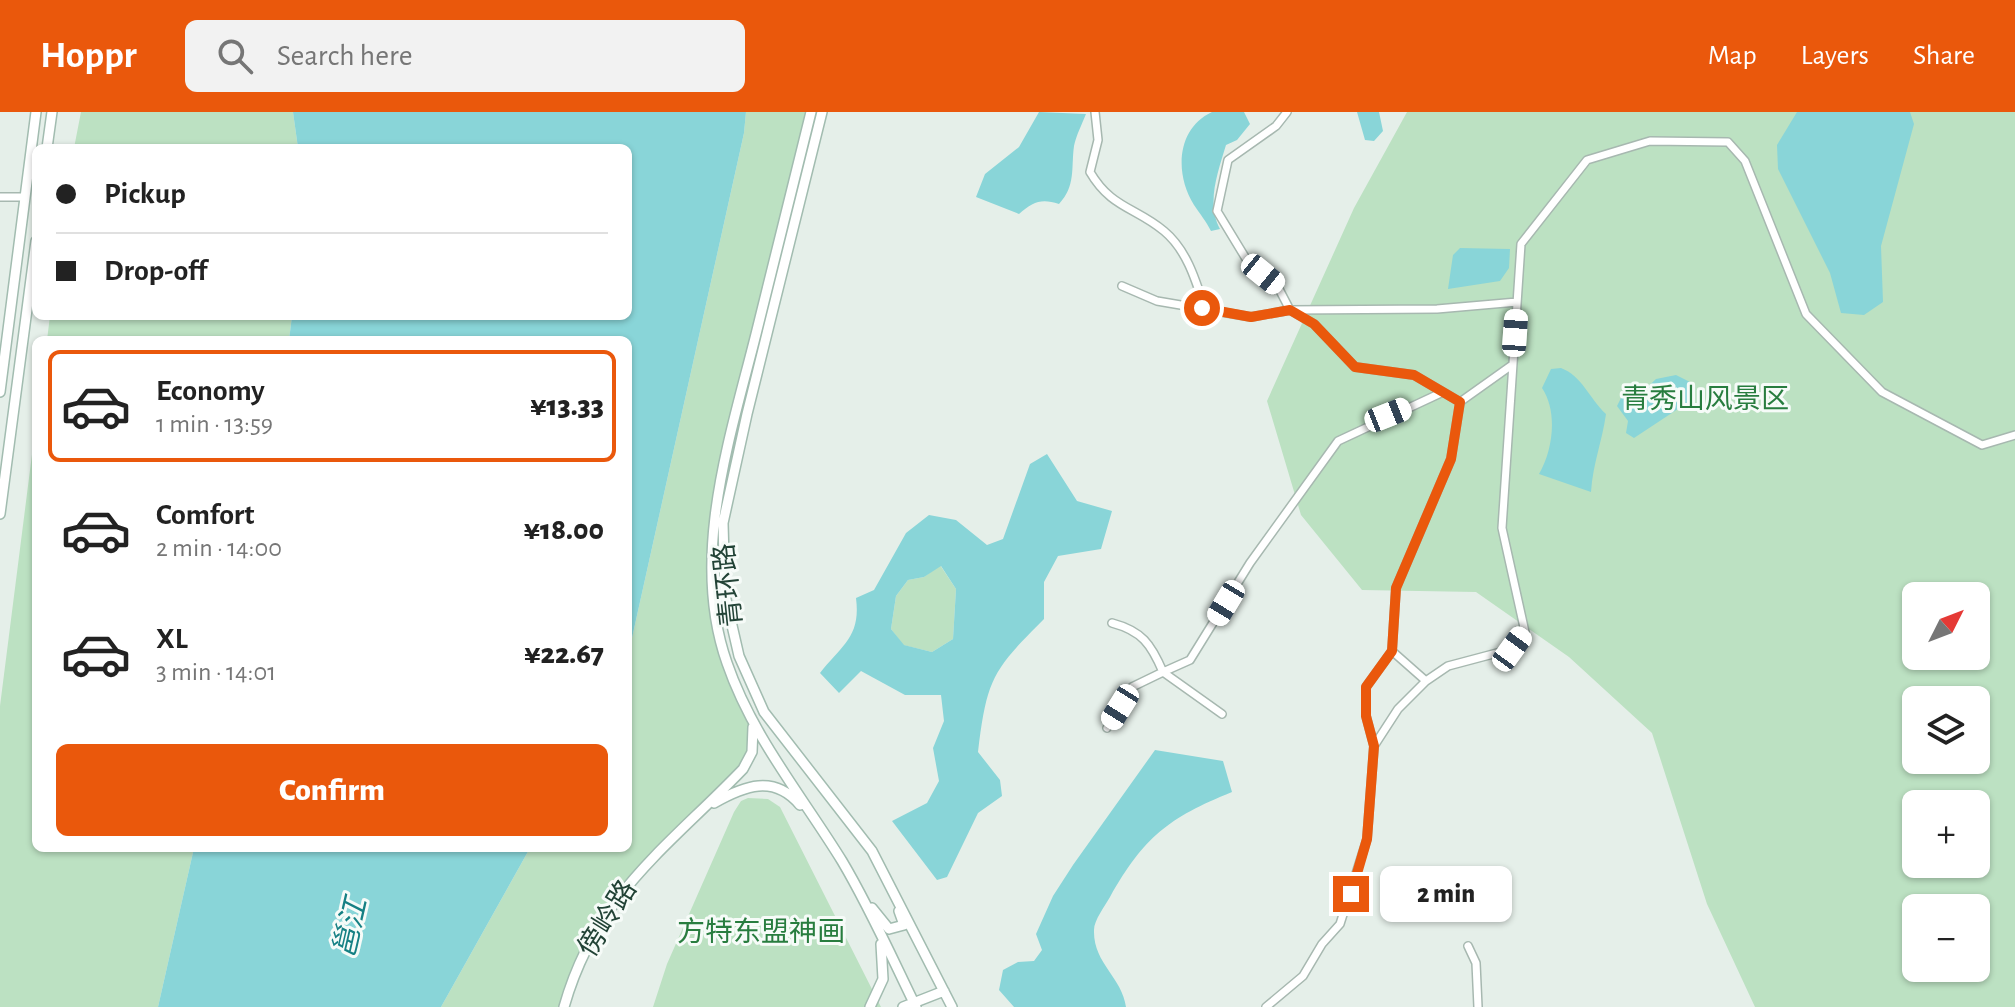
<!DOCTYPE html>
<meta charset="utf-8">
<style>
:root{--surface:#fff;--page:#f2f2f2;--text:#222;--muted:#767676;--line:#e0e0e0;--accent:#ea580c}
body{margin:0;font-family:"Alegreya Sans","Noto Sans SC",sans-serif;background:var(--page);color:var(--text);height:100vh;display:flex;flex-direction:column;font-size:30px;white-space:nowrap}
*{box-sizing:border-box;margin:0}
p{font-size:26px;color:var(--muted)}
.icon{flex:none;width:44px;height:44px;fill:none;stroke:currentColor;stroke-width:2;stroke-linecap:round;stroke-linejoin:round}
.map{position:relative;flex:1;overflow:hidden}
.details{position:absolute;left:32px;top:224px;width:600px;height:516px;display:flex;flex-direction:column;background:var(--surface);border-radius:12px;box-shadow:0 2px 6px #0004}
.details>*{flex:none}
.guide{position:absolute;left:32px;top:32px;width:600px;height:176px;border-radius:12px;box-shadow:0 2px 6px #0004;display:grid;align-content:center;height:176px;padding:0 24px;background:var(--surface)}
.needle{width:52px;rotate:48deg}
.controls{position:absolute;left:1902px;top:470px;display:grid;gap:16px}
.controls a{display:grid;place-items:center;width:88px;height:88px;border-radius:12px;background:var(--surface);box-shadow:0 2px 6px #0004;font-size:40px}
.end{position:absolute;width:36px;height:36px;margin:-18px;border:10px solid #ea580c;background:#fff;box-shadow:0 0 0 4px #fff}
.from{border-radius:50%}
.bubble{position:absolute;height:56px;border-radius:12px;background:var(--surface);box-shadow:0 2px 6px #0004;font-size:26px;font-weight:800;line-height:56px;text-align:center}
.car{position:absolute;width:24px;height:48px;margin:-24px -12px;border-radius:10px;box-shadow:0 0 6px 2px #0007;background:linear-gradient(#fff 24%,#345 0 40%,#fff 0 76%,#345 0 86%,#fff 0)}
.guide b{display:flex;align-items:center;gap:28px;height:76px;font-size:30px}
.guide b+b{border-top:2px solid var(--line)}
.guide i{width:20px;height:20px;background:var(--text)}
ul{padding:14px 0 0;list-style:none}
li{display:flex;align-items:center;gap:24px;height:112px;margin:0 16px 12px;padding:0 8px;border:4px solid transparent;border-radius:12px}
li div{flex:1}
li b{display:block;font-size:30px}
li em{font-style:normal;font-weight:800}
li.on{border-color:var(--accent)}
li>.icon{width:72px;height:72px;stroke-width:1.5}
.primary-button{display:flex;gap:16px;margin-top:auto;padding:16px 24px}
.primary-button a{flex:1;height:92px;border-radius:12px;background:var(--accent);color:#fff;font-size:32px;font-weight:800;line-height:92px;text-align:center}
header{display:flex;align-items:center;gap:48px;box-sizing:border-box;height:112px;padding:0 40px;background:var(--accent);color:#fff}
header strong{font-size:38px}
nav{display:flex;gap:44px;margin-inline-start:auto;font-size:28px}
.search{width:560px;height:72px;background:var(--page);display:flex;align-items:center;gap:20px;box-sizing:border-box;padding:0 28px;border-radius:12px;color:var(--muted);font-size:30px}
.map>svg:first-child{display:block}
.green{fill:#bce1c2;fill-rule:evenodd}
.water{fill:#89d5d8;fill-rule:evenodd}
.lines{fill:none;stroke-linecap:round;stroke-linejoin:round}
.street-casing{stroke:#a7b8b0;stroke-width:10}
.secondary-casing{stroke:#a2bcb0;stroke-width:12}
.street{stroke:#fff;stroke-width:7}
.secondary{stroke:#fff;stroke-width:9}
.route{stroke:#ea580c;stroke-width:10}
.labels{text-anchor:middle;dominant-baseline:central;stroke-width:6;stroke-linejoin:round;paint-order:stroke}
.park-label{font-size:28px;fill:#287d3f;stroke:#f6fbf8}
.street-label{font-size:28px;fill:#224336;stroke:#f6fbf8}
.water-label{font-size:30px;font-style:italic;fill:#168084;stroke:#f6fbf8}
</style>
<header>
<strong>Hoppr</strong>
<div class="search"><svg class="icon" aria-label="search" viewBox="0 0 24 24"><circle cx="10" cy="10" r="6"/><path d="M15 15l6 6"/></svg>Search here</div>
<nav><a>Map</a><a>Layers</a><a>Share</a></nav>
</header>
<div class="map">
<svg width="2015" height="895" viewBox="0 0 2015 895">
<rect width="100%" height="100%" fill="#e5efe9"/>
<path class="green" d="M81 0H293L298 36H74Z
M746 0H811L737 300 715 408 717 515 752 608 749 648 671 726 599 811 564 895H441L530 736H628V544L744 21Z
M1407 0H2015V895H1755L1707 792 1652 621 1569 545 1476 480 1362 478 1301 403 1267 289 1354 96ZM1916 484H1976V544H1916ZM1916 588H1976V648H1916ZM1916 692H1976V752H1916ZM1916 796H1976V856H1916Z
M50 204H292L289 228H47Z
M36 311V736H194L158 895H0V594Z
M940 453 956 477 953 527 932 540 903 533 891 517 896 484 908 468 924 465Z
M748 686 768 687 780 695 881 895H653L667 852 734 700 741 689Z"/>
<path class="water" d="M293 0H746L744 21 628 544V228H289L292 204H628V36H298Z
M1039 0 1086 2C1082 12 1076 24 1074 34 1071 56 1076 74 1059 92 1041 86 1033 90 1019 102L976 85 985 62 1019 35Z
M1212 0H1244L1250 12 1237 28 1226 33C1218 60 1206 91 1220 117L1211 119C1206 109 1200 102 1194 93 1174 61 1177 16 1212 0Z
M1357 0H1379L1383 19 1374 29 1365 28Z
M1797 0H1910L1914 12 1881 134 1883 190 1864 203 1841 201 1830 161 1778 57 1777 33Z
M1460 136 1510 137 1509 156 1500 169 1448 177 1453 143Z
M1561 256C1582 264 1589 286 1606 302 1602 330 1593 351 1591 380L1539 362C1553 338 1558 300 1542 276L1551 257Z
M1676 263 1692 271 1693 287 1634 326 1626 321 1628 309 1617 294 1622 284 1641 281 1656 267Z
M1047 342 1077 389 1112 399 1101 437 1058 444 1044 470V507C992 559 987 567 978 640L1000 668 1002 684 978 701 947 765 937 768 892 709 927 691 939 669 933 636 944 609 941 583H905L861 559 839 581 820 561C842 533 861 525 856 486L874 478 906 421 929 403 956 408 987 433 1003 427 1030 352ZM941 454 956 477 953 527 932 540 904 533 891 517 896 484 908 468 924 465Z
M1155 638 1223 649 1232 680C1168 706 1144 725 1110 785 1105 794 1094 808 1094 818 1093 851 1122 865 1126 895H1014L999 878 1003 858 1018 850 1034 849 1042 838 1036 822 1053 784 1073 753Z
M194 736H530L441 895H158Z"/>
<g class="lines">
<g class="street-casing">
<path id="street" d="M1095 0 1098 28 1090 60C1111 96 1135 95 1164 119 1187 138 1196 169 1205 197
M1287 0 1276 14 1228 48 1217 99 1248 150 1278 175 1290 198 1437 197 1517 190
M0 85H24
M1122 174 1157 189 1251 205 1290 198 1314 212 1355 255 1414 263 1460 290
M1392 539 1426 569
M1222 602 1163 560 1190 548 1250 451 1338 329 1443 280
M1107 616 1132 575 1163 560C1151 532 1142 519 1112 511
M1374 634 1366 604V575L1392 539 1396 476 1451 347 1460 290 1512 253
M1468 834 1476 851 1478 895
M1266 895 1303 864 1322 832 1340 812 1367 727 1374 634 1398 597 1426 569 1448 554 1512 537 1525 520 1502 416 1521 132 1587 48 1650 29 1728 30 1745 49 1806 202 1882 280 1982 333 2015 323"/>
</g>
<g class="secondary-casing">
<path id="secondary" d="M811 0C793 73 775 145 757 218 731 323 689 444 727 551 752 624 802 684 842 749 870 796 892 846 916 895
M822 0 747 302 723 411 725 483 739 544 764 600 872 739 952 895
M47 36 52 0
M0 280 36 0
M0 402 36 129
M714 691C744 674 774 662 800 693
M872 796 889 817 904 813 899 799
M564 895C596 782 667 736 743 657L752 640 753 615
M870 895 883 867 881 832
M903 895 944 879"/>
</g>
<use href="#street" class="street"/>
<use href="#secondary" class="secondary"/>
</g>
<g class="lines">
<path class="route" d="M1202 196 1251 205 1290 198 1314 212 1355 255 1414 263 1460 290 1451 347 1396 476 1392 539 1366 575V604L1374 634 1367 727 1351 782"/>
</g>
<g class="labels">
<g class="park-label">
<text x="1705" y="288">青秀山风景区</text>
<text x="761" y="821">方特东盟神画</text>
</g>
<g class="street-label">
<text transform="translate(729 473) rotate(-96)">青环路</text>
<text transform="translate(608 807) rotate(-58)">傍岭路</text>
</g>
<g class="water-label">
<text transform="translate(351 816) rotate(-77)">邕江</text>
</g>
</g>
</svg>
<div class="controls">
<a><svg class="needle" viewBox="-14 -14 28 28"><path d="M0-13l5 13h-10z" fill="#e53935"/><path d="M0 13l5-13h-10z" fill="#767676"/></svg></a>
<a><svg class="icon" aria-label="layers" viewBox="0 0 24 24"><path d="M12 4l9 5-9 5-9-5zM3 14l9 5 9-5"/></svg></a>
<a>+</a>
<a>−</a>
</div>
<i class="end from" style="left:1202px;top:196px"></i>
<i class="end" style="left:1351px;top:782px"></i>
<div class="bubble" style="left:1380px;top:754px;width:132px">2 min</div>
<i class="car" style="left:1263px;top:162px;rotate:129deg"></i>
<i class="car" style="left:1515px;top:221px;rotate:4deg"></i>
<i class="car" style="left:1388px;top:303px;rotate:68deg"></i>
<i class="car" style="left:1226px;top:491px;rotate:211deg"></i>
<i class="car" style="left:1512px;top:537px;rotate:36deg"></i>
<i class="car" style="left:1120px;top:595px;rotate:212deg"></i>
<div class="guide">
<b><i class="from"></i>Pickup</b>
<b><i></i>Drop-off</b>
</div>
<section class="details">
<ul>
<li class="on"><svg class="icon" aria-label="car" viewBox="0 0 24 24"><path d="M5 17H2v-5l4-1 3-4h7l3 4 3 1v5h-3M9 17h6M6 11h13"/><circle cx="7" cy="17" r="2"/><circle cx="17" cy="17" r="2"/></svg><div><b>Economy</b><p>1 min · 13:59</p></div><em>¥13.33</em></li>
<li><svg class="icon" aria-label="car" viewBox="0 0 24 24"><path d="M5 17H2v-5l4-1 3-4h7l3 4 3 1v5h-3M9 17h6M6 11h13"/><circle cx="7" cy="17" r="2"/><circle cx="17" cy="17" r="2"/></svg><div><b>Comfort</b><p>2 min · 14:00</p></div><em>¥18.00</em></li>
<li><svg class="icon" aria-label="car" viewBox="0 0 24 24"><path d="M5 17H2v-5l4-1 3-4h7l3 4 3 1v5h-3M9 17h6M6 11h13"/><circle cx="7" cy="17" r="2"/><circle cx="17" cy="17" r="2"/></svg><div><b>XL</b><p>3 min · 14:01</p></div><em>¥22.67</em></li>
</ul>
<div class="primary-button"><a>Confirm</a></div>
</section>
</div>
